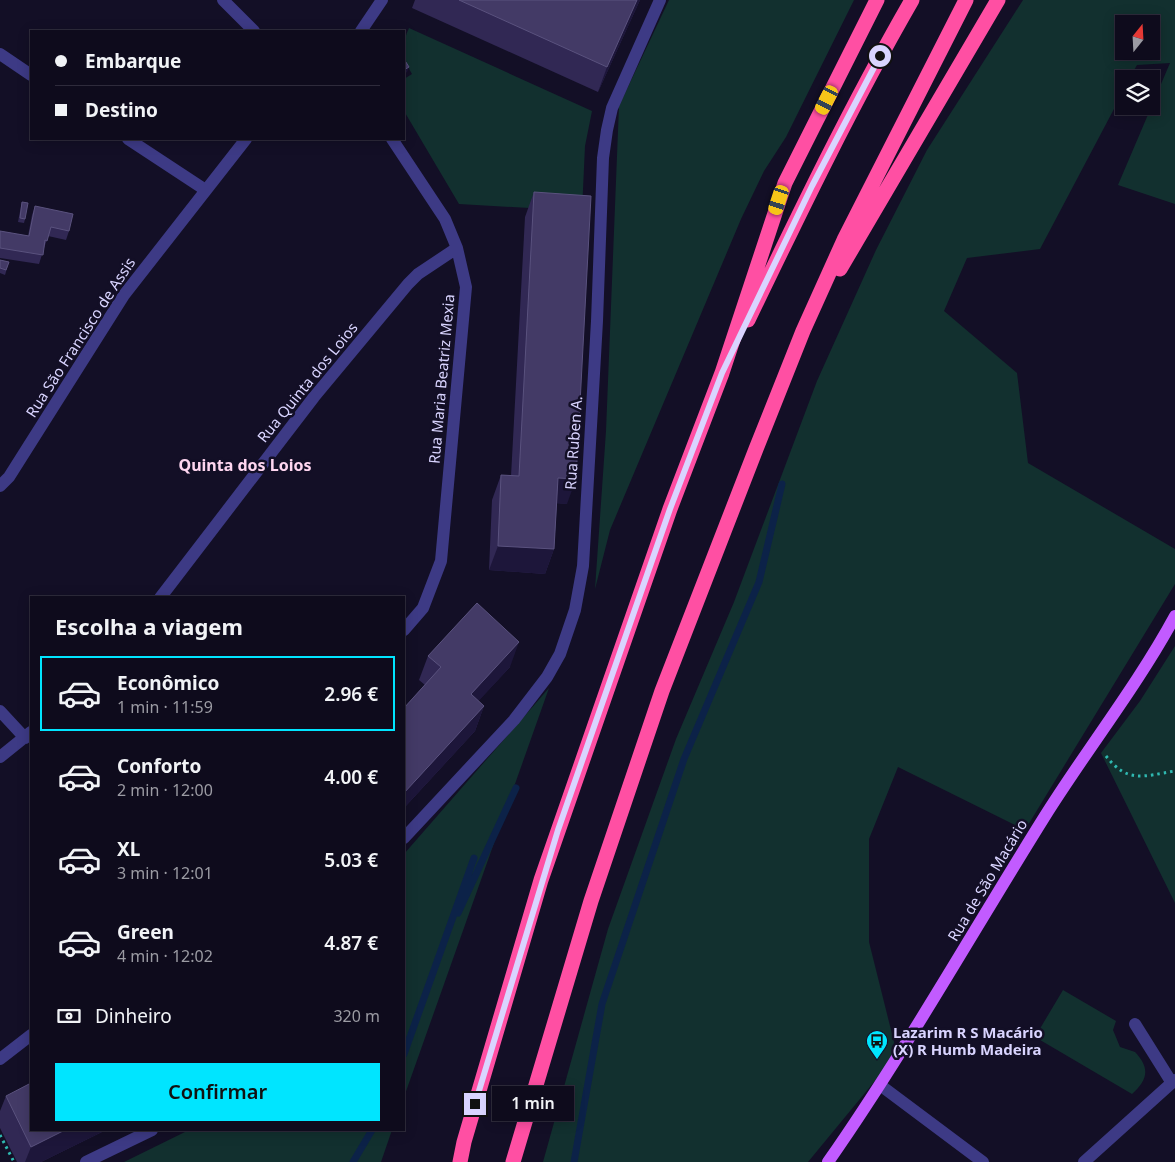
<!DOCTYPE html>
<html lang="pt">
<meta charset="utf-8">
<style>
:root{--surface:#0e0b1c;--page:#1c1929;--text:#f1f3f6;--muted:#9b9ba3;--line:#2e2b3b;--accent:#00e5ff}
body{margin:0;font-family:"Noto Sans",sans-serif;background:var(--page);color:var(--text);height:100vh;display:flex;flex-direction:column;font-size:19px;white-space:nowrap}
*{box-sizing:border-box;margin:0}
p{font-size:16px;color:var(--muted)}
.icon{flex:none;width:28px;height:28px;fill:none;stroke:currentColor;stroke-width:2;stroke-linecap:round;stroke-linejoin:round}
.map{position:relative;flex:1;overflow:hidden}
.drawer{position:absolute;left:30px;top:596px;width:375px;height:535px;display:flex;flex-direction:column;background:var(--surface);border-radius:0px;box-shadow:0 2px 12px #0003,0 0 0 1px var(--line)}
.drawer>*{flex:none}
.guide{position:absolute;left:30px;top:30px;width:375px;height:110px;border-radius:0px;box-shadow:0 2px 12px #0003,0 0 0 1px var(--line);display:grid;align-content:center;height:110px;padding:0 25px;background:var(--surface)}
.needle{width:32px;rotate:18deg}
.controls{position:absolute;left:1115px;top:15px;display:grid;gap:10px}
.controls a{display:grid;place-items:center;width:45px;height:45px;border-radius:0px;background:var(--surface);box-shadow:0 2px 12px #0003,0 0 0 1px var(--line);font-size:25px}
.end{position:absolute;width:22px;height:22px;margin:-11px;border:6px solid #d9d4ff;background:#111;box-shadow:0 0 0 2px #111}
.from{border-radius:50%}
.bubble{position:absolute;height:35px;border-radius:0px;background:var(--surface);box-shadow:0 2px 12px #0003,0 0 0 1px var(--line);font-size:16px;font-weight:600;line-height:35px;text-align:center}
.car{position:absolute;width:15px;height:30px;margin:-15px -8px;border-radius:6px;box-shadow:0 0 4px 1px #0007;background:linear-gradient(#f5c518 24%,#345 0 40%,#f5c518 0 76%,#345 0 86%,#f5c518 0)}
.guide b{display:flex;align-items:center;gap:18px;height:48px;font-size:19px}
.guide b+b{border-top:1px solid var(--line)}
.guide i{width:12px;height:12px;background:var(--text)}
ul{padding:0;list-style:none}
li{display:flex;align-items:center;gap:15px;height:75px;margin:0 10px 8px;padding:0 15px;border:2px solid transparent;border-radius:0px}
li div{flex:1}
li b{display:block;font-size:19px}
li em{font-style:normal;font-weight:600}
li.active{border-color:var(--accent)}
li>.icon{width:45px;height:45px;stroke-width:1.5}
h2{padding:0 25px;font-size:22px;line-height:60px}
.pay{display:flex;align-items:center;gap:12px;height:55px;padding:0 25px;font-size:19px}
.pay p{margin-inline-start:auto}
.cta{display:flex;gap:10px;margin-top:auto;padding:10px 25px}
.cta a{flex:1;height:58px;border-radius:0px;background:var(--accent);color:#111;font-size:20px;font-weight:600;line-height:58px;text-align:center}
.map>svg:first-child{display:block}
.green{fill:#12302f;fill-rule:evenodd}
.lines{fill:none;stroke-linecap:round;stroke-linejoin:round}
.stream{stroke:#0c2248;stroke-width:7}
.path{stroke:#2fb8b0;stroke-width:3;stroke-dasharray:2.5 4;stroke-linecap:butt}
.minor{stroke:#3d3a85;stroke-width:12}
.primary{stroke:#c25bff;stroke-width:12}
.motorway{stroke:#ff4fa3;stroke-width:15}
.wall{fill:#312854}
.shaded-wall{fill:#1d163a}
.building{fill:#433a66;stroke:#5a527e}
.route{stroke:#d9d4ff;stroke-width:6}
.labels{text-anchor:middle;dominant-baseline:central;stroke-width:5;stroke-linejoin:round;paint-order:stroke}
.street-label{font-size:15px;fill:#d9d4ff;stroke:#130f26}
.poi-label{font-size:15px;font-weight:bold;fill:#d9d4ff;stroke:#130f26;text-anchor:start}
.neighbourhood-label{font-size:16px;font-weight:bold;fill:#ffd6f0;stroke:#130f26}
</style>
<div class="map">
<svg width="1175" height="1162" viewBox="0 0 1175 1162">
<rect width="100%" height="100%" fill="#130f26"/>
<path class="green" d="M669 0H854L786 137 764 171 741 219 610 530 595 589 606 431 619 106Z
M1023 0H1175V204L1118 185 1170 63 1137 65 1129 79H1124V90L1040 249 967 258 944 311 1017 373 1028 463 1175 549V584L1025 830 898 767 869 839V942L897 1054 808 1162H543L608 929 676 739 734 602 817 381 876 250 927 150ZM1124 24H1151V51H1124Z
M409 28 592 111 585 146 582 211 459 204 404 111V79L412 74C403 58 401 45 409 28Z
M1175 646V903L1101 753 1140 701Z
M549 688 404 1097V854Z
M1063 990 1116 1021 1113 1030 1120 1047 1135 1052C1151 1069 1147 1080 1132 1094L1035 1037Z
M189 1130H392L381 1162H124Z"/>
<g class="lines">
<path class="stream" d="M458 913 516 788
M404 1054 474 858
M353 1162 372 1130
M574 1162 602 1004 684 759 759 582 782 484"/>
<path class="path" d="M1106 756C1128 784 1143 776 1175 771
M0 1135 14 1162"/>
<path class="minor" d="M223 0 254 31
M361 31 382 0
M0 54 31 75
M128 139 204 189
M392 139 445 219 457 248 466 287 441 561 423 608 404 630
M0 486 9 477 124 295 246 139
M160 598 314 397 408 284 418 274 457 248
M0 711 25 738
M0 757 31 732
M404 838 514 720 547 677 560 654 575 610 583 566 597 321 603 158 607 130 612 108 660 0
M1135 1024 1172 1083
M0 1059 31 1035
M880 1085 983 1162
M86 1162 152 1130
M1084 1162 1175 1080"/>
<path class="primary" d="M828 1162C906 1050 973 931 1045 816 1087 749 1137 686 1175 616"/>
<path class="motorway" d="M840 269 998 0
M748 320C800 212 852 104 912 0
M460 1162 464 1142 541 880 670 509 722 373 785 183 877 0
M513 1162 591 901 662 691 756 449 803 331 844 240 966 0"/>
</g>
<path class="wall" d="M415 0H640L598 92 412 8Z
M534 192 567 504 557 503 554 549 545 574 489 570 492 500 501 475 511 476 525 217Z
M22 202 25 219 24 223 18 222 21 206Z
M35 206 69 231 66 240 48 236 39 264 0 258V231L28 236 32 215Z
M0 260 9 262 5 275 0 273Z
M428 656 510 667 478 701 484 706 475 731 404 808V708L425 685 419 680Z
M6 1096 31 1130H106L41 1162H17L0 1128V1111Z"/>
<path class="shaded-wall" d="M637 0H640L598 92 607 67Z
M409 67 407 72 404 74V70Z
M558 478 576 479 567 504 549 503Z
M498 546 554 549 545 574 489 570Z
M519 642 510 667 462 719 471 694Z
M484 706 475 731 404 808V793Z
M65 1130H106L41 1162H25L31 1147Z"/>
<path class="building" d="M459 0H637L607 67Z
M404 59 409 67 404 70Z
M534 192 591 196 576 479 558 478 554 549 498 546 501 475 519 476Z
M22 202 28 203 25 219 20 218Z
M35 206 73 214 69 231 51 227 47 241 45 240 43 255 0 248V231L29 236Z
M0 260 9 262 6 270 0 268Z
M477 603 519 642 471 694 484 706 404 793V708L441 667 428 656Z
M31 1083V1130H65L31 1147 6 1096Z"/>
<g class="lines">
<path class="route" d="M475 1104 558 830 670 509 722 373 812 186 880 56"/>
</g>
<defs>
<g id="bus-pin" transform="scale(1.125)"><path d="M0 17L-7.5 6A9.5 9.5 0 1 1 7.5 6Z" fill="#00e5ff" stroke="#130f26"/><path d="M-5-6H5V4H4V6H2V4H-2V6H-4V4H-5ZM-3.5-4V0h7V-4ZM-3.5 1.2v1.5H-2V1.2ZM2 1.2v1.5H3.5V1.2Z" fill="#111"/></g>
</defs>
<g fill-rule="evenodd">
<use href="#bus-pin" x="877" y="1041"/>
</g>
<g class="labels">
<g class="street-label">
<text transform="translate(80 337) rotate(-57)">Rua São Francisco de Assis</text>
<text transform="translate(441 379) rotate(-85)">Rua Maria Beatriz Mexia</text>
<text transform="translate(307 382) rotate(-51)">Rua Quinta dos Loios</text>
<text transform="translate(573 443) rotate(-86)">Rua Ruben A.</text>
<text transform="translate(987 880) rotate(-59)">Rua de São Macário</text>
</g>
<g class="poi-label">
<text x="893" y="1032">Lazarim R S Macário<tspan x="893" dy="17">(X) R Humb Madeira</tspan></text>
</g>
<g class="neighbourhood-label">
<text x="245" y="465">Quinta dos Loios</text>
</g>
</g>
</svg>
<div class="controls">
<a><svg class="needle" viewBox="-14 -14 28 28"><path d="M0-13l5 13h-10z" fill="#e53935"/><path d="M0 13l5-13h-10z" fill="#9b9ba3"/></svg></a>
<a><svg class="icon" aria-label="layers" viewBox="0 0 24 24"><path d="M12 4l9 5-9 5-9-5zM3 14l9 5 9-5"/></svg></a>
</div>
<i class="end from" style="left:880px;top:56px"></i>
<i class="end" style="left:475px;top:1104px"></i>
<div class="bubble" style="left:492px;top:1086px;width:82px">1 min</div>
<i class="car" style="left:827px;top:100px;rotate:207deg"></i>
<i class="car" style="left:779px;top:200px;rotate:198deg"></i>
<div class="guide">
<b><i class="from"></i>Embarque</b>
<b><i></i>Destino</b>
</div>
<section class="drawer">
<h2>Escolha a viagem</h2>
<ul>
<li class="active"><svg class="icon" aria-label="car" viewBox="0 0 24 24"><path d="M5 17H2v-5l4-1 3-4h7l3 4 3 1v5h-3M9 17h6M6 11h13"/><circle cx="7" cy="17" r="2"/><circle cx="17" cy="17" r="2"/></svg><div><b>Econômico</b><p>1 min · 11:59</p></div><em>2.96 €</em></li>
<li><svg class="icon" aria-label="car" viewBox="0 0 24 24"><path d="M5 17H2v-5l4-1 3-4h7l3 4 3 1v5h-3M9 17h6M6 11h13"/><circle cx="7" cy="17" r="2"/><circle cx="17" cy="17" r="2"/></svg><div><b>Conforto</b><p>2 min · 12:00</p></div><em>4.00 €</em></li>
<li><svg class="icon" aria-label="car" viewBox="0 0 24 24"><path d="M5 17H2v-5l4-1 3-4h7l3 4 3 1v5h-3M9 17h6M6 11h13"/><circle cx="7" cy="17" r="2"/><circle cx="17" cy="17" r="2"/></svg><div><b>XL</b><p>3 min · 12:01</p></div><em>5.03 €</em></li>
<li><svg class="icon" aria-label="car" viewBox="0 0 24 24"><path d="M5 17H2v-5l4-1 3-4h7l3 4 3 1v5h-3M9 17h6M6 11h13"/><circle cx="7" cy="17" r="2"/><circle cx="17" cy="17" r="2"/></svg><div><b>Green</b><p>4 min · 12:02</p></div><em>4.87 €</em></li>
</ul>
<div class="pay"><svg class="icon" aria-label="cash" viewBox="0 0 24 24"><path d="M3 7h18v10H3z"/><circle cx="12" cy="12" r="2"/></svg>Dinheiro<p>320 m</p></div>
<div class="cta"><a>Confirmar</a></div>
</section>
</div>
